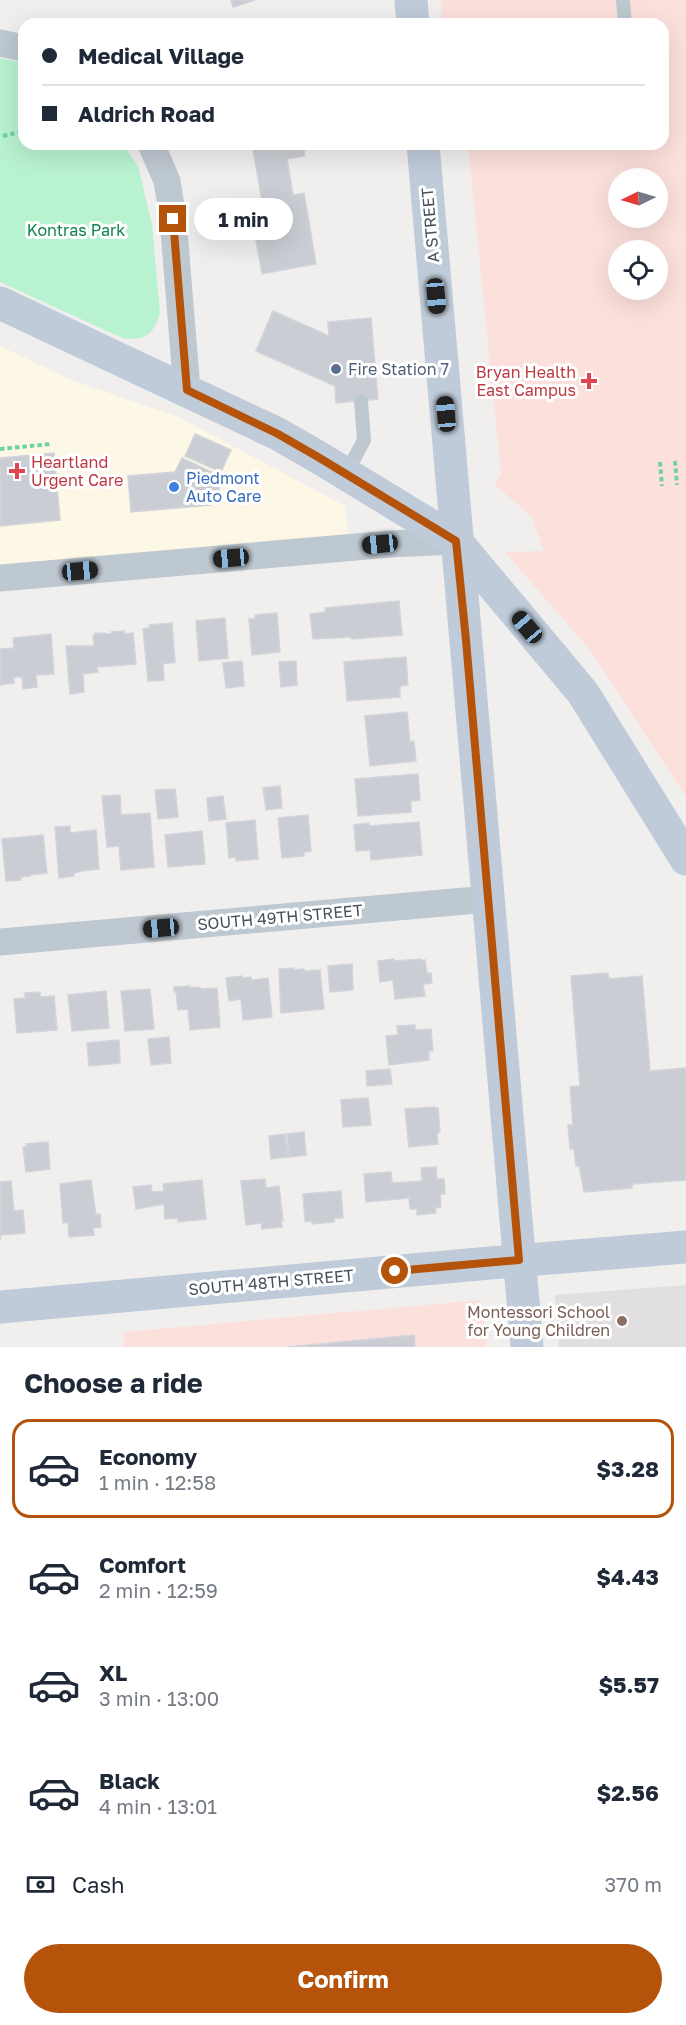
<!DOCTYPE html>
<meta charset="utf-8">
<style>
:root{--surface:#fff;--page:#f6f6f7;--text:#1f2937;--muted:#747a83;--line:#e0e1e3;--accent:#b45309}
body{margin:0;font-family:"Golos Text",sans-serif;background:var(--page);color:var(--text);height:100vh;display:flex;flex-direction:column;font-size:22px;white-space:nowrap}
*{box-sizing:border-box;margin:0}
p{font-size:20px;color:var(--muted)}
.icon{flex:none;width:33px;height:33px;fill:none;stroke:currentColor;stroke-width:2;stroke-linecap:round;stroke-linejoin:round}
.map{position:relative;height:1347px;overflow:hidden}
.panel{display:flex;flex-direction:column;background:var(--surface);flex:1}
.panel>*{flex:none}
.hud{position:absolute;left:18px;top:18px;width:651px;height:132px;border-radius:18px;box-shadow:0 6px 24px #0002;display:grid;align-content:center;height:132px;padding:0 24px;background:var(--surface)}
.needle{width:39px;rotate:265deg}
.buttons{position:absolute;left:608px;top:168px;display:grid;gap:12px}
.buttons a{display:grid;place-items:center;width:60px;height:60px;border-radius:50%;background:var(--surface);box-shadow:0 6px 24px #0002;font-size:30px}
.end{position:absolute;width:27px;height:27px;margin:-14px;border:8px solid #b45309;background:#fff;box-shadow:0 0 0 3px #fff}
.from{border-radius:50%}
.bubble{position:absolute;height:42px;border-radius:21px;background:var(--surface);box-shadow:0 6px 24px #0002;font-size:20px;font-weight:700;line-height:42px;text-align:center}
.car{position:absolute;width:18px;height:36px;margin:-18px -9px;border-radius:8px;box-shadow:0 0 4px 2px #0007;background:linear-gradient(#222 24%,#8ab4d8 0 40%,#222 0 76%,#8ab4d8 0 86%,#222 0)}
.hud b{display:flex;align-items:center;gap:21px;height:57px;font-size:22px}
.hud b+b{border-top:2px solid var(--line)}
.hud i{width:15px;height:15px;background:var(--text)}
ul{padding:0;list-style:none}
li{display:flex;align-items:center;gap:18px;height:99px;margin:0 12px 9px;padding:0 12px;border:3px solid transparent;border-radius:18px}
li div{flex:1}
li b{display:block;font-size:22px}
li em{font-style:normal;font-weight:700}
li.active{border-color:var(--accent)}
li>.icon{width:54px;height:54px;stroke-width:1.5}
h2{padding:0 24px;font-size:27px;line-height:72px}
.pay{display:flex;align-items:center;gap:15px;height:66px;padding:0 24px;font-size:22px}
.pay p{margin-inline-start:auto}
.button{display:flex;gap:12px;margin-top:auto;padding:12px 24px}
.button a{flex:1;height:69px;border-radius:36px;background:var(--accent);color:#fff;font-size:24px;font-weight:700;line-height:69px;text-align:center}
.map>svg:first-child{display:block}
.commercial{fill:#fdf7e6}
.education{fill:#e2dfe0}
.medical{fill:#fce0dc;fill-rule:evenodd}
.green{fill:#b9f2d1}
.building{fill:#cacdd3;stroke:#d2d4da;stroke-width:1.5}
.lines{fill:none;stroke-linecap:round;stroke-linejoin:round}
.path{stroke:#6fd2a4;stroke-width:4;stroke-dasharray:4.5 3;stroke-linecap:butt}
.service{stroke:#bec8d1;stroke-width:14}
.minor{stroke:#bec8d1;stroke-width:27}
.secondary{stroke:#bfcbd9;stroke-width:33}
.route{stroke:#b45309;stroke-width:8}
.service-dot{fill:#5c6f8a;stroke:#fff;stroke-width:2}
.health-dot{fill:#e0444e;stroke:#fff;stroke-width:2}
.shop-dot{fill:#3f7fe0;stroke:#fff;stroke-width:2}
.education-dot{fill:#8d6e63;stroke:#fff;stroke-width:2}
.labels{text-anchor:middle;dominant-baseline:central;stroke-width:6;stroke-linejoin:round;paint-order:stroke}
.street-label{font-size:16px;fill:#45515d;stroke:#fff}
.park-label{font-size:16px;fill:#11834e;stroke:#fff}
.service-label{font-size:16px;fill:#4e5e75;stroke:#fff;text-anchor:start}
.health-label{font-size:16px;fill:#be3a42;stroke:#fff;text-anchor:end}
.shop-label{font-size:16px;fill:#366cbe;stroke:#fff;text-anchor:start}
.education-label{font-size:16px;fill:#785e54;stroke:#fff;text-anchor:end}
</style>
<div class="map">
<svg width="686" height="1347" viewBox="0 0 686 1347">
<rect width="100%" height="100%" fill="#f1eeee"/>
<path class="commercial" d="M0 346 71 380 176 416 345 506 349 547 0 578Z"/>
<path class="education" d="M686 1285V1347H559L555 1295Z"/>
<path class="medical" d="M441 0H686V797L590 650 505 552 544 551 531 516 495 485 501 473 468 144H663V24H443ZM618 178H657V218H618ZM618 250H657V290H618Z
M482 1300 486 1347H125L123 1332Z"/>
<path class="green" d="M0 58 24 63V144H122L138 166 152 224 160 313C153 336 145 341 122 338L0 282Z"/>
<path class="building" d="M231 0H255L233 7Z
M252 144H303L305 156 287 159 293 195 304 193 316 264 262 274 255 235 262 234 256 202 262 201Z
M273 311 329 336 328 322 371 318 378 399 336 403 335 386 256 351Z
M195 434 231 450 221 472 185 456Z
M54 453 60 520 0 526V458Z
M182 458 218 475 220 498 210 499 211 505 131 512 128 476 175 472Z
M399 601 402 635 352 639 351 637 313 639 310 614 326 612 325 608Z
M277 613 280 652 252 655 249 619H255V615Z
M225 618 228 658 199 661 196 621Z
M172 623 175 662 163 664 164 680 148 681 143 629 150 628 149 625Z
M124 631V634L133 633 136 664 97 667 98 672 83 674 84 692 70 694 66 646H94L93 636 96 633 112 634 111 632Z
M51 634 54 674 36 675 37 687 23 689 22 677H14V683L0 685V649L14 648 13 638Z
M406 657 408 685 400 686V697L347 701 344 662Z
M242 661 244 686 226 688 223 663Z
M296 661 297 685 281 687 279 662Z
M407 712 410 742 414 741 416 761 370 766 365 716Z
M418 774 420 800 411 801V812L358 816 355 779Z
M280 786 282 808 266 810 263 788Z
M175 789 178 817 158 819 155 790Z
M120 795 121 815 150 813 154 867 121 870 119 846 107 847 102 796Z
M223 796 226 819 209 821 207 798Z
M308 815 311 851 304 852V856L282 858 278 818Z
M255 820 258 859 236 861V857L229 858 226 823Z
M419 822 422 855 371 860 370 850 356 851 354 825 369 823V826Z
M70 826V833L96 830 99 869 82 871 74 873V876L59 878 55 827Z
M202 831 205 864 168 867 165 835Z
M43 835 47 873 30 875V876L21 877V880L6 881 2 839Z
M394 959V961L421 959V961L425 960 427 973H431L432 983 423 984 425 996 395 999 393 980 380 982 378 961Z
M352 964 353 990 330 992 328 966Z
M294 968V970L304 969V971L320 970 324 1009 281 1013 279 969Z
M608 973 609 979 642 976 650 1071 686 1068V1180L632 1184V1188L584 1192 579 1165 576 1166 574 1149H570L568 1125H573L570 1087 580 1086 571 976Z
M242 976V978L251 977V980L268 978 272 1017 243 1020 241 999 229 1001 226 978Z
M190 986V988L200 987V989L217 988 220 1027 190 1030 188 1009 178 1010 176 992H174V987Z
M150 989 154 1029 125 1031 121 991Z
M106 991 109 1028 72 1031 68 995Z
M40 992V997L54 996 57 1030 17 1033 14 999 25 998V993Z
M415 1025V1030L431 1029 433 1051H429V1060L389 1065 386 1036 398 1035 397 1026Z
M169 1037 171 1063 151 1065 148 1039Z
M119 1040 120 1063 89 1066 87 1043Z
M390 1069 392 1084 367 1086 366 1071Z
M368 1098 371 1125 343 1127 341 1100Z
M434 1107V1108H438L440 1132 437 1133 438 1144 409 1147 405 1109Z
M304 1132 306 1155 289 1157 287 1134Z
M285 1134 288 1157 271 1159 269 1136Z
M48 1142 50 1169 26 1172 23 1147H27L26 1144Z
M436 1167 437 1179H444L445 1194H440L441 1207 435 1208 436 1213 417 1215V1209H410L409 1198 366 1202 364 1174 391 1172 392 1183 422 1181 421 1168Z
M265 1179 266 1188 279 1186 283 1221H281L282 1227 262 1229 261 1223 246 1225 241 1181Z
M91 1180 96 1215 100 1214 101 1227 93 1228 94 1235 69 1237 68 1222 63 1223 60 1184Z
M202 1180 206 1219 178 1222V1218L165 1219 164 1204 136 1209 133 1187 151 1185 152 1192 164 1191 163 1184Z
M11 1181 14 1211 23 1210 25 1233 1 1235 0 1240V1182Z
M341 1191 343 1218H334V1222L312 1224 313 1221 305 1222 303 1194Z
M414 1335 415 1347H288Z"/>
<g class="lines">
<path class="path" d="M3 136 24 131
M0 449 51 444
M675 461 677 485
M660 462 662 486"/>
<path class="service" d="M623 0 625 24
M346 474 364 440 361 401"/>
<path class="minor" d="M0 43 24 48
M151 144 167 181 173 219 187 390
M0 578 390 544 456 541
M0 942 488 899"/>
<path class="secondary" d="M411 0 413 24
M423 144 527 1347
M0 303 278 434 318 457 456 541 583 693 686 859
M0 1307 490 1263 686 1247"/>
</g>
<g class="lines">
<path class="route" d="M173 219 187 390 278 434 318 457 456 541 466 640 519 1260 395 1271"/>
</g>
<circle class="service-dot" cx="336" cy="369" r="6"/>
<g class="health-dot">
<path d="M586 372h6v6h6v6h-6v6h-6v-6h-6v-6h6z"/>
<path d="M14 462h6v6h6v6h-6v6h-6v-6h-6v-6h6z"/>
</g>
<circle class="shop-dot" cx="174" cy="487" r="6"/>
<circle class="education-dot" cx="622" cy="1321" r="6"/>
<g class="labels">
<g class="street-label">
<text transform="translate(430 225) rotate(-95)">A STREET</text>
<text transform="translate(280 917) rotate(-5)">SOUTH 49TH STREET</text>
<text transform="translate(271 1282) rotate(-5)">SOUTH 48TH STREET</text>
</g>
<g class="park-label">
<text x="76" y="230">Kontras Park</text>
</g>
<g class="service-label">
<text x="348" y="369">Fire Station 7</text>
</g>
<g class="health-label">
<text x="576" y="372">Bryan Health<tspan x="576" dy="18">East Campus</tspan></text>
<text x="31" y="462" text-anchor="start">Heartland<tspan x="31" dy="18">Urgent Care</tspan></text>
</g>
<g class="shop-label">
<text x="186" y="478">Piedmont<tspan x="186" dy="18">Auto Care</tspan></text>
</g>
<g class="education-label">
<text x="610" y="1312">Montessori School<tspan x="610" dy="18">for Young Children</tspan></text>
</g>
</g>
</svg>
<div class="buttons">
<a><svg class="needle" viewBox="-14 -14 28 28"><path d="M0-13l5 13h-10z" fill="#e53935"/><path d="M0 13l5-13h-10z" fill="#747a83"/></svg></a>
<a><svg class="icon" aria-label="locate" viewBox="0 0 24 24"><circle cx="12" cy="12" r="6"/><path d="M12 2v4M12 18v4M2 12h4M18 12h4"/></svg></a>
</div>
<i class="end from" style="left:395px;top:1271px"></i>
<i class="end" style="left:173px;top:219px"></i>
<div class="bubble" style="left:194px;top:198px;width:99px">1 min</div>
<i class="car" style="left:436px;top:296px;rotate:175deg"></i>
<i class="car" style="left:446px;top:414px;rotate:355deg"></i>
<i class="car" style="left:380px;top:544px;rotate:264deg"></i>
<i class="car" style="left:231px;top:558px;rotate:265deg"></i>
<i class="car" style="left:80px;top:571px;rotate:85deg"></i>
<i class="car" style="left:527px;top:627px;rotate:320deg"></i>
<i class="car" style="left:161px;top:928px;rotate:265deg"></i>
<div class="hud">
<b><i class="from"></i>Medical Village</b>
<b><i></i>Aldrich Road</b>
</div>
</div>
<section class="panel">
<h2>Choose a ride</h2>
<ul>
<li class="active"><svg class="icon" aria-label="car" viewBox="0 0 24 24"><path d="M5 17H2v-5l4-1 3-4h7l3 4 3 1v5h-3M9 17h6M6 11h13"/><circle cx="7" cy="17" r="2"/><circle cx="17" cy="17" r="2"/></svg><div><b>Economy</b><p>1 min · 12:58</p></div><em>$3.28</em></li>
<li><svg class="icon" aria-label="car" viewBox="0 0 24 24"><path d="M5 17H2v-5l4-1 3-4h7l3 4 3 1v5h-3M9 17h6M6 11h13"/><circle cx="7" cy="17" r="2"/><circle cx="17" cy="17" r="2"/></svg><div><b>Comfort</b><p>2 min · 12:59</p></div><em>$4.43</em></li>
<li><svg class="icon" aria-label="car" viewBox="0 0 24 24"><path d="M5 17H2v-5l4-1 3-4h7l3 4 3 1v5h-3M9 17h6M6 11h13"/><circle cx="7" cy="17" r="2"/><circle cx="17" cy="17" r="2"/></svg><div><b>XL</b><p>3 min · 13:00</p></div><em>$5.57</em></li>
<li><svg class="icon" aria-label="car" viewBox="0 0 24 24"><path d="M5 17H2v-5l4-1 3-4h7l3 4 3 1v5h-3M9 17h6M6 11h13"/><circle cx="7" cy="17" r="2"/><circle cx="17" cy="17" r="2"/></svg><div><b>Black</b><p>4 min · 13:01</p></div><em>$2.56</em></li>
</ul>
<div class="pay"><svg class="icon" aria-label="cash" viewBox="0 0 24 24"><path d="M3 7h18v10H3z"/><circle cx="12" cy="12" r="2"/></svg>Cash<p>370 m</p></div>
<div class="button"><a>Confirm</a></div>
</section>
